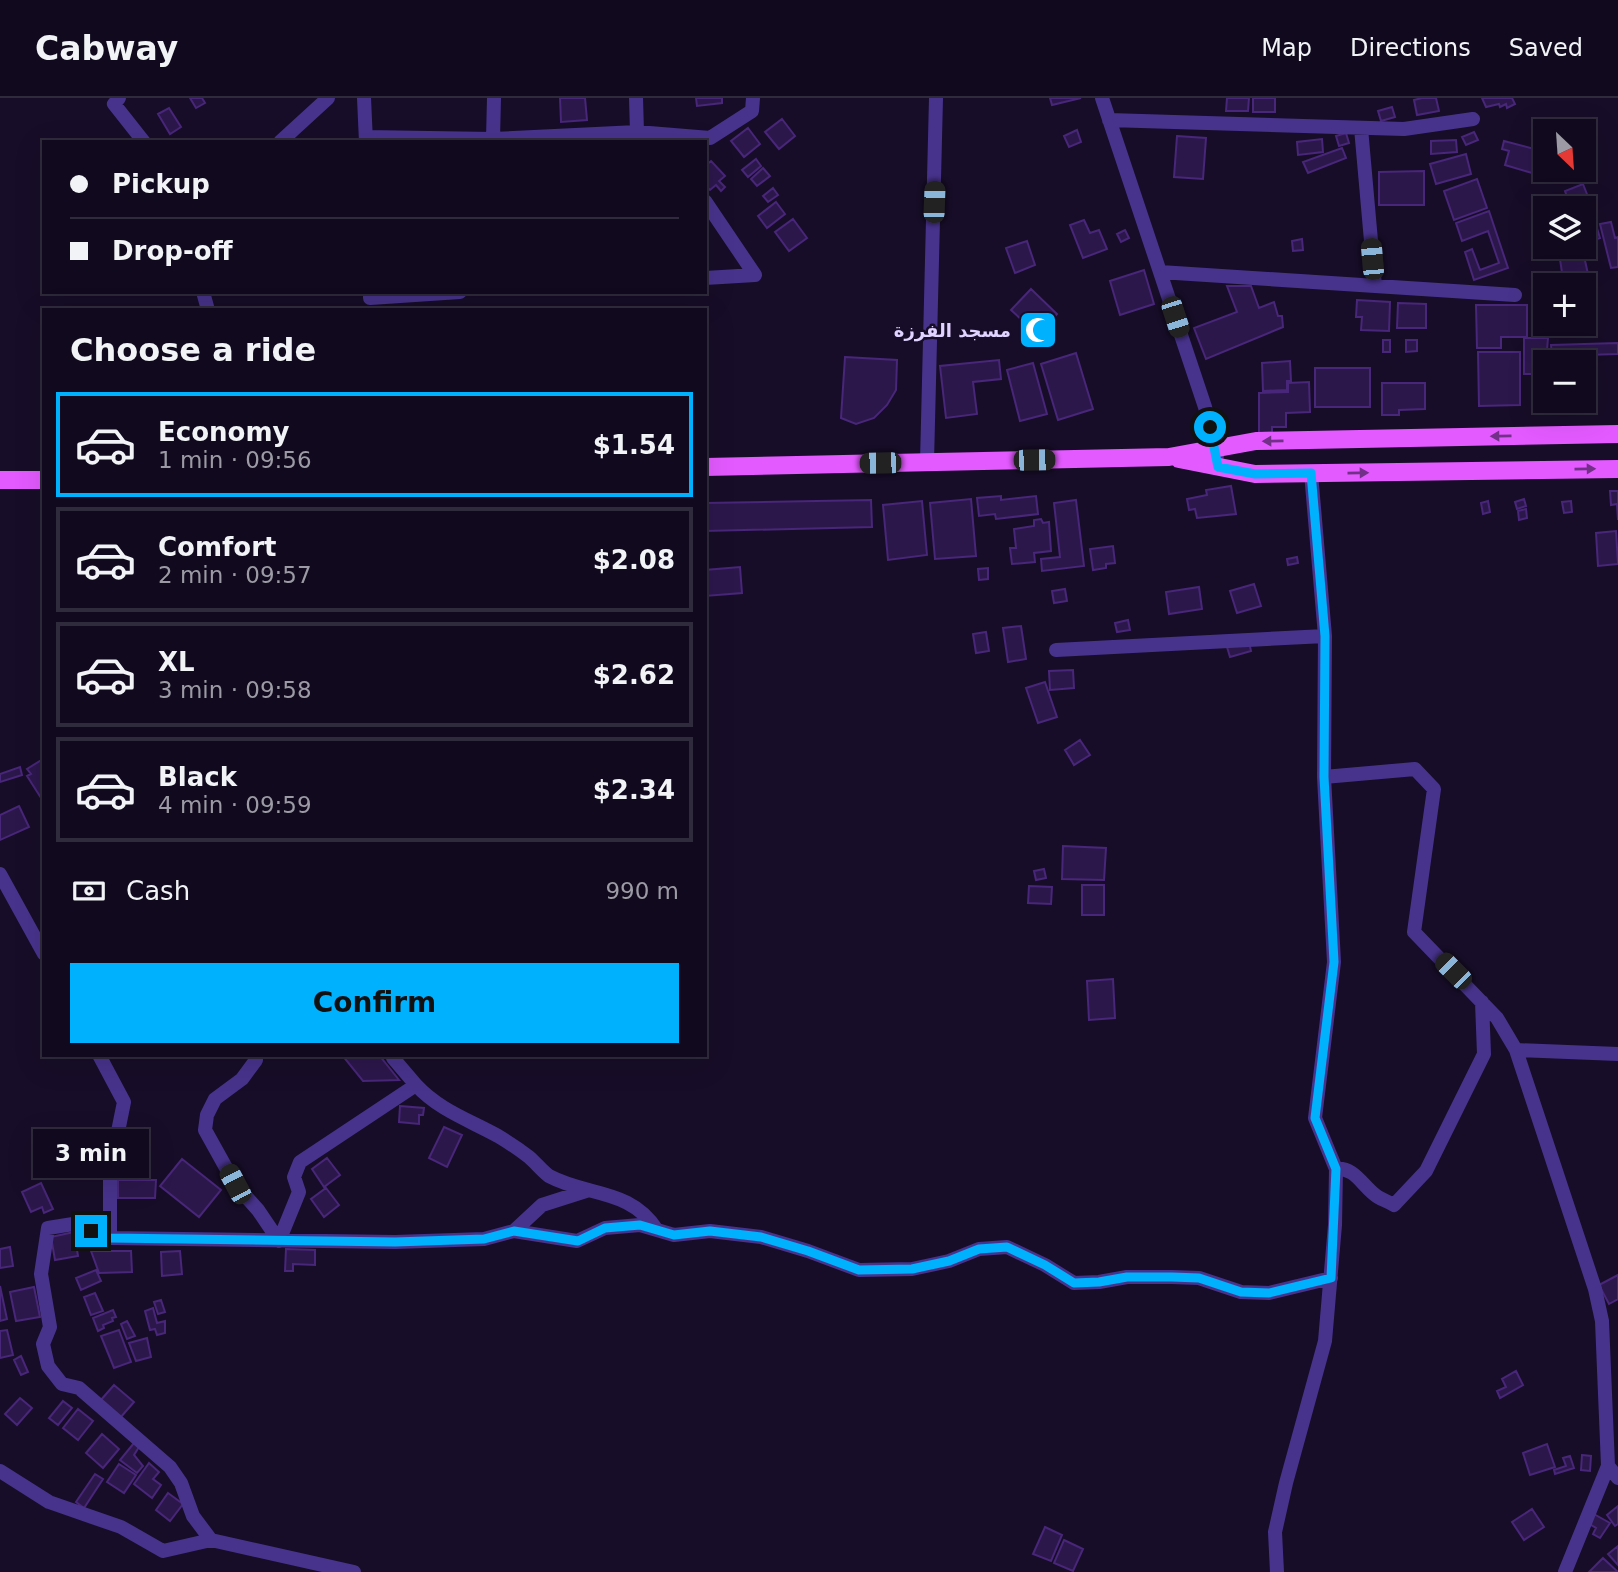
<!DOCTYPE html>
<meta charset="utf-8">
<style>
:root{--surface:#110a1e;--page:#1a1327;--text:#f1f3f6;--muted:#9c9aa4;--line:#302b3c;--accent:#00b1fe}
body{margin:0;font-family:"DejaVu Sans","Noto Naskh Arabic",sans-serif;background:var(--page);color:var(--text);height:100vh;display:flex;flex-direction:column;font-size:26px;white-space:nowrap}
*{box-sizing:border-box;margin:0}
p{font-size:23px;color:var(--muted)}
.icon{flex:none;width:38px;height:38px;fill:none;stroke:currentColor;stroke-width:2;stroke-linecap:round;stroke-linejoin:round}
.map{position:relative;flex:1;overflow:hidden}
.side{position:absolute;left:42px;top:210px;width:665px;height:749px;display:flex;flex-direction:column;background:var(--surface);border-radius:0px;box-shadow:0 7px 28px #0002,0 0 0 2px var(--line)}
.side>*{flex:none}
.hud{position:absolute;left:42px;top:42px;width:665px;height:154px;border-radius:0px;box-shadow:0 7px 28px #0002,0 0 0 2px var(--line);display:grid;align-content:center;height:154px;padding:0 28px;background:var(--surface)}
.needle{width:46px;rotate:155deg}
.fabs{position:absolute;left:1533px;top:21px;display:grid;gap:14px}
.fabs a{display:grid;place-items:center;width:63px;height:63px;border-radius:0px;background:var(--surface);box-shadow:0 7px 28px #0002,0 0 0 2px var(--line);font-size:35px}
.end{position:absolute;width:32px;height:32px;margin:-16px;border:9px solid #00b1fe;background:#111;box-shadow:0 0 0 4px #111}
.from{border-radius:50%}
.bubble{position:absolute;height:49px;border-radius:0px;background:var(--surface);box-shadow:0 7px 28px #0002,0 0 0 2px var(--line);font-size:23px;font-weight:700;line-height:49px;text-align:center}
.car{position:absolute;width:21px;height:42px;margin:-21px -10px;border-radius:9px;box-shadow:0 0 5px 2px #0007;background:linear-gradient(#222 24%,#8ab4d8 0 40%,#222 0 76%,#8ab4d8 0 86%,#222 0)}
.hud b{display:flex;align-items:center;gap:24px;height:66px;font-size:26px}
.hud b+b{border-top:2px solid var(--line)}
.hud i{width:18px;height:18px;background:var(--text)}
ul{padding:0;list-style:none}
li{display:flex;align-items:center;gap:21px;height:105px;margin:0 14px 10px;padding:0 14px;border:4px solid var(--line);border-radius:0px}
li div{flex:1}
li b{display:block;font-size:26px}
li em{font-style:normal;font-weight:700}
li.on{border-color:var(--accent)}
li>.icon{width:63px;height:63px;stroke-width:1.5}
h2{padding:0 28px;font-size:32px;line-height:84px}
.pay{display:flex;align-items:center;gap:18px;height:77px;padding:0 28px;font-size:26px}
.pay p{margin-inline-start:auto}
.action{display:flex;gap:14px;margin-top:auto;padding:14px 28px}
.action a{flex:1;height:80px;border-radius:0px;background:var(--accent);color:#111;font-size:28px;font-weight:700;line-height:80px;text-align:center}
header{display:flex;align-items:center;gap:42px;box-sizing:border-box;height:98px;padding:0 35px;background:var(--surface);border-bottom:2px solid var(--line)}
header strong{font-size:33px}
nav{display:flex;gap:38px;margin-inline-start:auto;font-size:24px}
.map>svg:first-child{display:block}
.building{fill:#2c174b;stroke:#482679;stroke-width:2}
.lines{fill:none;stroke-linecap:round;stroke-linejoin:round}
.minor{stroke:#48338c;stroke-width:14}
.primary{stroke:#e35aff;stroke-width:18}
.oneway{fill:#733089}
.route{stroke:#00b1fe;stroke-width:9}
.labels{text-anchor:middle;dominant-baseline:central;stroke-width:5;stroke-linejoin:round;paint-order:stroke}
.poi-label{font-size:18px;font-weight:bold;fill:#e1d3ff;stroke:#170d28;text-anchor:end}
</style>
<header>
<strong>Cabway</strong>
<nav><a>Map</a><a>Directions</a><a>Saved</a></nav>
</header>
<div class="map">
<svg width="1618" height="1474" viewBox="0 0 1618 1474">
<rect width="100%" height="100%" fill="#170d28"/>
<path class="building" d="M190 0H202L205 5 196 10Z
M560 0H585L587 22 561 24Z
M696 0H722V5L697 8Z
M1050 0H1081L1052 7Z
M1227 0H1249L1248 13H1226Z
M1253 0H1275V14H1253Z
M1422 0H1436L1439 13 1417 17 1414 2Z
M1482 0H1512L1515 6 1507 10 1506 6 1500 9 1499 6 1486 9Z
M1392 9 1395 19 1381 23 1378 13Z
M169 10 181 29 170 36 158 16Z
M782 21 795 38 779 51 765 34Z
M748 30 760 46 744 59 731 43Z
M1077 32 1081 44 1069 49 1064 38Z
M1474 34 1478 42 1466 47 1462 39Z
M1346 35 1349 45 1339 48 1336 38Z
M1177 38 1206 40 1203 81 1174 79Z
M1322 41 1323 54 1298 57 1297 44Z
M1456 42 1457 54 1431 56V43Z
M1504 43 1538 52 1532 75 1505 67 1509 53 1502 51Z
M1342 50 1346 60 1308 75 1303 64Z
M1466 56 1471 76 1436 86 1430 66Z
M756 61 761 68 748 79 742 72Z
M711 63 725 78 719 83 725 89 721 93 716 87 710 92 705 87V78L708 76 705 68Z
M763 70 770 78 757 88 751 81Z
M1424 73V107H1379V74Z
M1477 81 1487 110 1454 122 1444 93Z
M1583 86 1592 109 1584 111 1571 110 1565 93Z
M773 90 778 97 768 104 763 98Z
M1549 101 1552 110H1545V119L1540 105Z
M776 104 785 116 767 130 758 118Z
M1489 113 1508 170 1474 182 1465 154 1472 151 1480 172 1499 165 1488 133 1462 143 1456 125Z
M1593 117 1600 140 1584 145V120Z
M793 121 807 140 789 153 775 134Z
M1084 122 1090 135 1099 132 1107 151 1083 160 1070 127Z
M1611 124 1615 140 1618 139V169L1611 170 1600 126Z
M1125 132 1129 140 1121 144 1117 136Z
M1302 141 1303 152 1293 153 1292 143Z
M1027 143 1035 167 1015 175 1006 150Z
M1592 149 1593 157 1584 158 1588 176 1563 181 1559 155Z
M1144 172 1154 206 1120 217 1110 183Z
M1227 188H1251L1259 210 1274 204 1278 218H1282L1283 229 1206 261 1194 230 1237 214Z
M1545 189V213L1540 190Z
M1031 191 1057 216 1038 237 1011 212Z
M1357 202 1390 204 1389 233 1361 232 1362 219H1356Z
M1398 205 1426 206V230H1397Z
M1476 207H1527V239H1501V250H1477Z
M1548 226H1580V228L1550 235Z
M1524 240H1548L1545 276H1524Z
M1383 242H1390V254H1383Z
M1406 242H1417V253L1406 254Z
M1618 245V256L1552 258 1551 247Z
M1478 254H1520V307L1479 308Z
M1076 255 1093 311 1058 322 1041 266Z
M845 259 897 262 896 292 887 307 874 320 856 326 841 320Z
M999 262 1001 281 973 284 977 316 946 320 940 268Z
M1290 263 1291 283H1287V292L1263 293 1262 265Z
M1033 265 1047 316 1020 323 1007 272Z
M1315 270H1370V309H1315Z
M1309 284 1310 314 1286 315V329H1272V334L1259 335V295L1288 294V285Z
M1382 285H1425V311L1399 312V317H1382Z
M1584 287H1590L1591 308 1545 309 1544 288 1545 303H1584Z
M1231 388 1236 416 1197 420 1195 411 1189 412 1187 401 1207 397 1206 392Z
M1610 393H1618V422L1617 406 1611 407Z
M1001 398V402L1036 398 1038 416 996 421 995 416 979 418 977 400Z
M971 401 976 458 935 461 930 405Z
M1524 401 1526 408 1517 411 1515 404Z
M871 402 872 429 705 433V405Z
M1076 402 1084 468 1042 473 1041 461 1060 459 1054 405Z
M922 403 927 457 888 462 883 407Z
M1488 403 1490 414 1483 416 1481 405Z
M1571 403 1572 414 1564 415 1562 404Z
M1526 411 1527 420 1519 422 1518 413Z
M1041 421 1043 425 1049 424 1051 453 1034 455 1035 464 1012 466 1010 450H1016L1014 431 1034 428V422Z
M1616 433 1618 466 1598 468 1596 435Z
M1113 448 1115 465 1106 466V470L1093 472 1090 451Z
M1297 459 1298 465 1288 467 1287 461Z
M740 469 742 495 705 498V472Z
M988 470V481L979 482 978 471Z
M1254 486 1261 508 1237 515 1230 493Z
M1199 489 1202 511 1169 516 1166 494Z
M1065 491 1067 503 1054 505 1052 493Z
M1128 522 1130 532 1117 534 1115 525Z
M1021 528 1026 561 1008 564 1003 530Z
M986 534 989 553 976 555 973 536Z
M1249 544 1251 553 1230 559 1227 549Z
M1073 572 1074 590 1050 592 1049 573Z
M1045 584 1057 619 1038 625 1026 590Z
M1080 642 1090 657 1074 667 1065 652Z
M43 661 44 703H43L27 678 31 676 27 671Z
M20 669 22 677 0 684V676Z
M19 708 29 729 0 742V717Z
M1063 748 1106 750 1104 782 1062 781Z
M1044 771 1046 780 1036 782 1034 773Z
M1082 787H1104V817H1082Z
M1029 788 1052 789 1051 806 1028 805Z
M1113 881 1115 920 1089 922 1087 883Z
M342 957H379L399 982 363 983Z
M400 1008 424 1010 423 1017H419V1026L399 1024Z
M444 1029 462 1037 447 1069 429 1060Z
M327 1060 340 1077 324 1089 312 1071Z
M182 1061 221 1092 199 1119 160 1088Z
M118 1082H156L155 1100H118Z
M41 1085 53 1111 44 1115 42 1109 31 1114 22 1094Z
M326 1090 339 1107 324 1119 311 1101Z
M74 1134 78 1158 55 1162 51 1139Z
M10 1149 13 1168 0 1170V1151Z
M286 1151 315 1152V1167L293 1166V1173H285Z
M91 1153H131L132 1174 99 1175Z
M180 1153 182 1176 162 1178 161 1154Z
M96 1172 101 1183 81 1192 76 1180Z
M1618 1177V1201L1609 1206 1599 1187Z
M0 1188 7 1221 0 1223Z
M34 1189 40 1219 16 1223 10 1194Z
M95 1195 103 1213 91 1217 84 1199Z
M161 1202 165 1214 158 1216 154 1204Z
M153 1210 157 1225 165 1223V1235L157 1237 155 1231 150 1232 145 1213Z
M113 1212 116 1219 112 1220 113 1223 103 1227 104 1230 98 1233 93 1220Z
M127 1223 135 1238 127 1241 121 1226Z
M7 1232 13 1257 0 1260V1233Z
M119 1232 131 1264 114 1270 101 1238Z
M147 1240 151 1259 136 1263 129 1245Z
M21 1258 28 1274 21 1277 14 1262Z
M1516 1273 1523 1287 1500 1300 1497 1293 1506 1289 1502 1281Z
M114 1287 134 1304 120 1320 100 1303Z
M20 1300 32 1310 17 1327 5 1316Z
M63 1303 72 1310 58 1327 49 1320Z
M78 1311 93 1323 78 1342 63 1330Z
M102 1336 119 1351 103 1370 86 1355Z
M134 1345 139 1349 134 1357 143 1368 137 1375 120 1362Z
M1547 1346 1555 1369 1530 1377 1523 1355Z
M1582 1357 1591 1358 1590 1373 1581 1372Z
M1570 1358 1574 1370 1555 1376 1554 1372 1566 1368 1563 1360Z
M149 1365 159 1374 153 1381 161 1387 152 1400 134 1386Z
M119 1366 136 1377 124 1395 107 1384Z
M95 1376 103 1381 84 1410 76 1404Z
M168 1395 183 1406 170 1423 156 1412Z
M1618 1408V1426L1615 1428 1607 1417Z
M1532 1411 1544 1429 1524 1442 1512 1424Z
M1592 1415 1610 1425 1600 1440 1593 1436 1596 1430 1586 1424Z
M1045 1429 1062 1437 1051 1463 1033 1456Z
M1064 1442 1083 1451 1073 1473 1054 1465Z
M1618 1448V1467L1608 1456Z
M1603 1460 1618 1474H1589Z"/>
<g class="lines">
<path class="minor" d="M119 0 114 6 144 44
M364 0 366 44
M636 0 637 34
M1102 0 1205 309 1217 358
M1109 22 1404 31 1473 21
M1361 30 1375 188
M366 39 493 41 637 34 710 40 752 13 753 0
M493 41 494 0
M280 44 328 0
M705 103 755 177
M1160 174 1515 197
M705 180 755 177
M203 194 208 212
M370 194V200L460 194
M927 364 936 0
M1056 552 1325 538
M1324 679 1415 671 1434 691 1414 834 1497 920 1516 952 1595 1191 1602 1223 1608 1368 1618 1380
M0 776 44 856
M1516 952 1618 956
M99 957 124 1004 110 1073V1140
M256 957V962L242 981 215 1001 207 1017 205 1032 235 1086 258 1112 279 1143
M416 987C439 1012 469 1022 498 1038 508 1044 520 1052 529 1059 536 1065 542 1073 549 1078 588 1099 630 1090 657 1132
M1336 1071C1356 1069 1363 1090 1378 1099 1383 1102 1389 1104 1394 1107L1426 1073 1484 956 1482 904
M514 1133 542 1107 589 1092
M279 1143 299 1094 294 1079 300 1064 416 987 393 960V957
M0 1373 49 1404 121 1429 163 1453 211 1442 354 1474
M211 1442 193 1418 181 1385 170 1369 79 1290 62 1286 48 1268 43 1246 50 1229 41 1176 48 1130 73 1126 110 1140 395 1144 484 1141 514 1133 577 1143 605 1130 640 1127 674 1137 710 1133 761 1139 808 1153 859 1172 912 1171 949 1163 979 1151 1007 1149 1045 1167 1074 1185 1099 1184 1127 1179H1172L1199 1180 1241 1194 1269 1195 1331 1180
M1277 1474 1275 1434 1286 1385 1325 1243 1335 1127 1336 1071 1315 1020 1334 864 1324 679 1325 538 1311 375
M1565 1474 1608 1368"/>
<path class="primary" d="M1179 361 1255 376 1618 371
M705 369 1169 359 1256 343 1618 336
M0 382H44"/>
</g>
<defs><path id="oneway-solid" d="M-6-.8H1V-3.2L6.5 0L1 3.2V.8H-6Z" transform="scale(1.75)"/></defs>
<g class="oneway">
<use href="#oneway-solid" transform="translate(1501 338) rotate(179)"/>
<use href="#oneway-solid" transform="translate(1273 343) rotate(179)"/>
<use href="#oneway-solid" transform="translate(1585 371) rotate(-1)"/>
<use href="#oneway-solid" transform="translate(1358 375) rotate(-1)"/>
</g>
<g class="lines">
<path class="route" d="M91 1133 110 1140 395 1144 484 1141 514 1133 578 1143 605 1130 640 1127 674 1137 710 1133 761 1139 808 1153 859 1172 912 1171 949 1163 979 1151 1007 1149 1045 1167 1074 1185 1099 1184 1127 1179H1172L1199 1180 1241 1194 1269 1195 1331 1180 1336 1071 1315 1020 1334 864 1324 679 1325 538 1311 375 1255 376 1218 369 1210 329"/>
</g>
<defs>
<g id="mosque-square" transform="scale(2.0125)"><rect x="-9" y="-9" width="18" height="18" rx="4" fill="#00b1fe" stroke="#170d28"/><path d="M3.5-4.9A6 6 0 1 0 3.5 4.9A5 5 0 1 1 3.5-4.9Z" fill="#fff"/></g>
</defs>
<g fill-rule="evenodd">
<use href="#mosque-square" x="1038" y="232"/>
</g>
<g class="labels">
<g class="poi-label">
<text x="1011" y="232">مسجد الفرزة</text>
</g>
</g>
</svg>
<div class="fabs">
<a><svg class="needle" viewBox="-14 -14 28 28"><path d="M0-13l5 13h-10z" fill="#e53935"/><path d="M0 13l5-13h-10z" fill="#9c9aa4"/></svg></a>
<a><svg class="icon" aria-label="layers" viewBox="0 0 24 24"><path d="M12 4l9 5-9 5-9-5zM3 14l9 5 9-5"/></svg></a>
<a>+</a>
<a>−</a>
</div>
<i class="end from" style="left:1210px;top:329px"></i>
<i class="end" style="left:91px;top:1133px"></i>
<div class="bubble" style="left:33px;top:1031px;width:116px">3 min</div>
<i class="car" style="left:934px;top:104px;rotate:2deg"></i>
<i class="car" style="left:1372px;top:161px;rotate:355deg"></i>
<i class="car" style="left:1175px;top:219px;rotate:162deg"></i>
<i class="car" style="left:1034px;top:362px;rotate:89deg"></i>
<i class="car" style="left:880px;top:365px;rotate:269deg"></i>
<i class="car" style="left:1453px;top:873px;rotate:315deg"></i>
<i class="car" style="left:235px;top:1086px;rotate:332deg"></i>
<div class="hud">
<b><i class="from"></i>Pickup</b>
<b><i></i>Drop-off</b>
</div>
<section class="side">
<h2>Choose a ride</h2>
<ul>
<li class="on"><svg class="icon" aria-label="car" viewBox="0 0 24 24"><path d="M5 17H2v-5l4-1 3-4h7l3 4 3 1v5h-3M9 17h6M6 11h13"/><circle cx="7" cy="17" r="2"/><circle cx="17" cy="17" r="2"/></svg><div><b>Economy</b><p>1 min · 09:56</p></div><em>$1.54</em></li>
<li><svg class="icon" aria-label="car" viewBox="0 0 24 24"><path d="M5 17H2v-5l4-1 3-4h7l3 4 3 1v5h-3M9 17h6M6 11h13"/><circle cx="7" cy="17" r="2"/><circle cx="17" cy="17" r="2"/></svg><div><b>Comfort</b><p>2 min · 09:57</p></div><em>$2.08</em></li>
<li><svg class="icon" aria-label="car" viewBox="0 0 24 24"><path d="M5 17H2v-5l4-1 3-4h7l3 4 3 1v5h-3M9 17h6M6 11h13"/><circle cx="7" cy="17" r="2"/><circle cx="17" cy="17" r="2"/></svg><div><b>XL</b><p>3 min · 09:58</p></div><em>$2.62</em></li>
<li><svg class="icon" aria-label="car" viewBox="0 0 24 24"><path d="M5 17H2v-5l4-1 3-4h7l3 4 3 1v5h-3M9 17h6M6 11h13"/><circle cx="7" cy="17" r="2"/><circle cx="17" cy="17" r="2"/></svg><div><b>Black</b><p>4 min · 09:59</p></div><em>$2.34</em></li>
</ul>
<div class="pay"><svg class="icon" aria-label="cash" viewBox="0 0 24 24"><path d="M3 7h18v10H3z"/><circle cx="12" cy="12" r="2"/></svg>Cash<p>990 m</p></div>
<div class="action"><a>Confirm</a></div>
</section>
</div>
